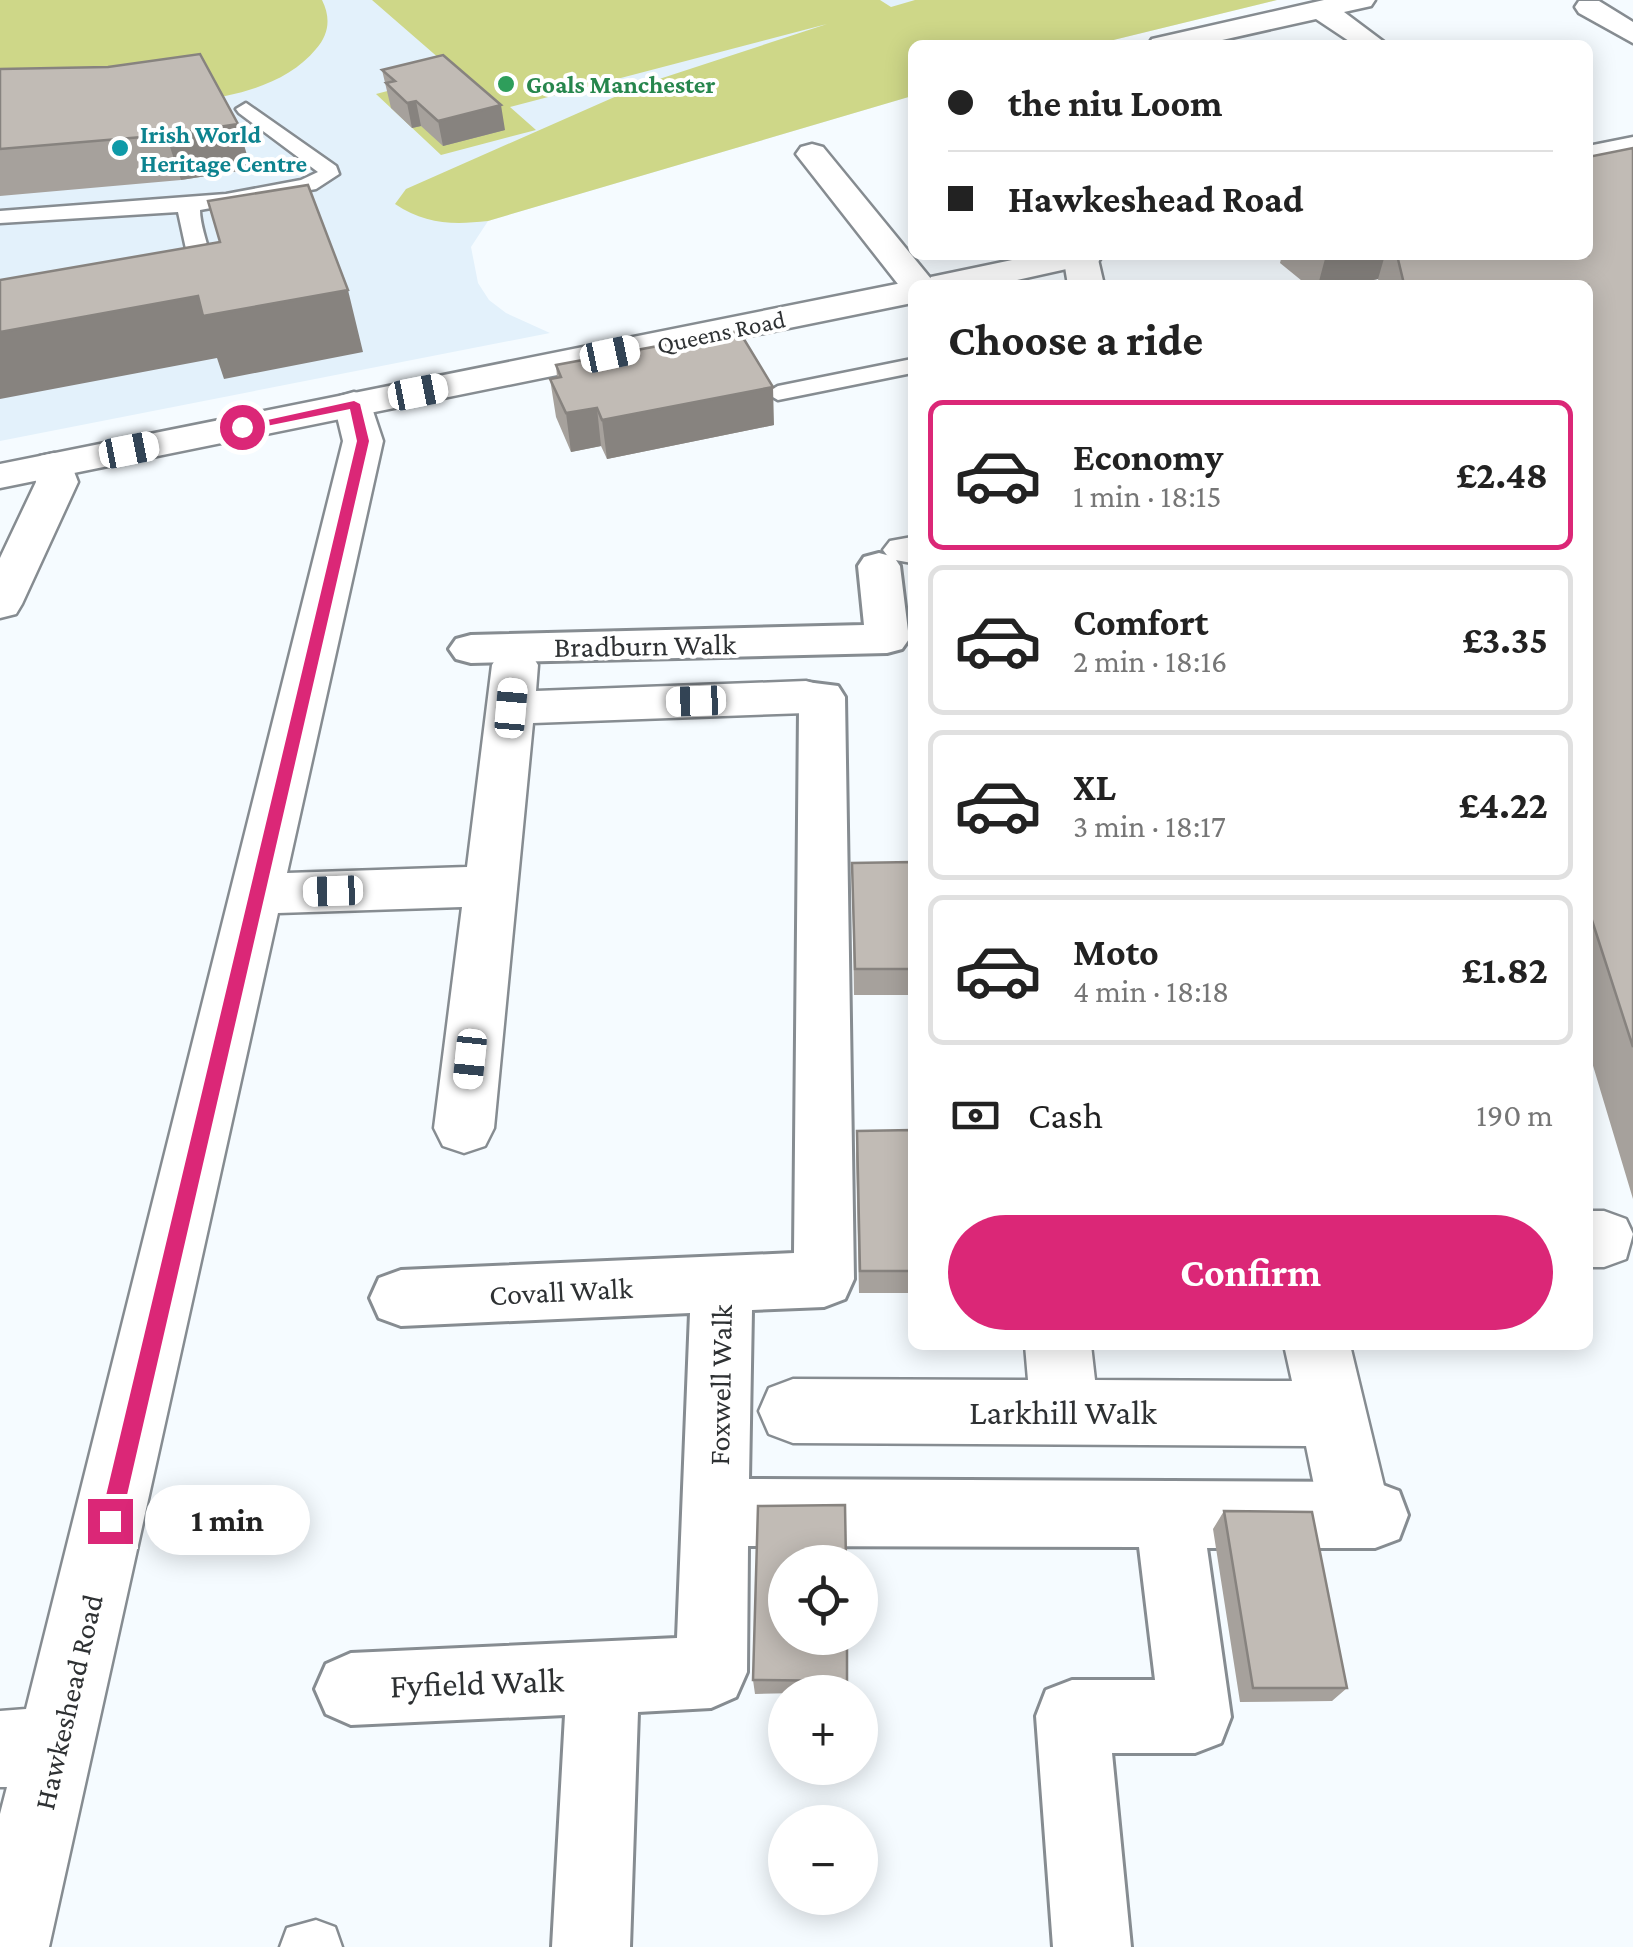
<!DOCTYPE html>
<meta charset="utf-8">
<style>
:root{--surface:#fff;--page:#f6f6f6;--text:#222;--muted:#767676;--line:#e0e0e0;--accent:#db2777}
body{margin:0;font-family:"Crimson Pro",serif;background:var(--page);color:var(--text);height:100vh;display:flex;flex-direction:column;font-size:38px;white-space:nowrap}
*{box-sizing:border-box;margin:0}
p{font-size:32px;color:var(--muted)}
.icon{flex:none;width:55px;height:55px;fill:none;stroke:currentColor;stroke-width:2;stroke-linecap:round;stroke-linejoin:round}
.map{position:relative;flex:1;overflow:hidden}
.details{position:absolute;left:908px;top:280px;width:685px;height:1070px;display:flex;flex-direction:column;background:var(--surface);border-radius:15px;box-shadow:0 5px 25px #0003}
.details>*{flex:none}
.hud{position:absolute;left:908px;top:40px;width:685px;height:220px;border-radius:15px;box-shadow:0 5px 25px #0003;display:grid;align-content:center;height:220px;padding:0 40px;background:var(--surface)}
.controls{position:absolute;left:768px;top:1545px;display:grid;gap:20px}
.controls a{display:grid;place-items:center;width:110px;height:110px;border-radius:50%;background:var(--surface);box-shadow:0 5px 25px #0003;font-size:50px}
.end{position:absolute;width:45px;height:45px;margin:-22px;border:12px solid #db2777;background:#fff;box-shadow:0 0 0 5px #fff}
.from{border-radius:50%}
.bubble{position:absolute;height:70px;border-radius:35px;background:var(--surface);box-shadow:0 5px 25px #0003;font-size:32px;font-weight:700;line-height:70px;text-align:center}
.car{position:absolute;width:30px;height:60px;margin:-30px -15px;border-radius:12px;box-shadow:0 0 8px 2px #0007;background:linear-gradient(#fff 24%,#345 0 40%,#fff 0 76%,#345 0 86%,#fff 0)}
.hud b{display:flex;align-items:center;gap:35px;height:95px;font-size:38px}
.hud b+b{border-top:2px solid var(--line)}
.hud i{width:25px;height:25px;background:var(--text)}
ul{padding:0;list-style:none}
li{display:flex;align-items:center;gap:30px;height:150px;margin:0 20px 15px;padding:0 20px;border:5px solid var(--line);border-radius:15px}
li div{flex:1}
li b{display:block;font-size:38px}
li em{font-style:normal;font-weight:700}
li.active{border-color:var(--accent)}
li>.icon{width:90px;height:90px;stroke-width:1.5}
h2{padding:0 40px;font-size:45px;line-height:120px}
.pay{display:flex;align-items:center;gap:25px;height:110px;padding:0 40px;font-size:38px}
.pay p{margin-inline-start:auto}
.button{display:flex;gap:20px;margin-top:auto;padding:20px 40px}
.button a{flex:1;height:115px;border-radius:60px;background:var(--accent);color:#fff;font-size:40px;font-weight:700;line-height:115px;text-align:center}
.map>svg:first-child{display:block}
.built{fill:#e3f1fb}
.green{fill:#ced788}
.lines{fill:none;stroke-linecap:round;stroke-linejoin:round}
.service-casing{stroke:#868c91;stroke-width:5}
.pedestrian-casing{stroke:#868c91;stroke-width:6}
.minor-casing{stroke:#868c91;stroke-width:5}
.trunk-casing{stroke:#868c91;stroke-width:5}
.service{fill:#fff;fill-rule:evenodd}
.pedestrian{fill:#fff;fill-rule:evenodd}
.minor{fill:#fff;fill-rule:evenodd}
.trunk{fill:#fff;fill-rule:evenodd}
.wall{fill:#a6a19c;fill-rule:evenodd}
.shaded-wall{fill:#87837f}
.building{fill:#c1bbb5;stroke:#87837f;stroke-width:2.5}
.route{fill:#db2777}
.leisure-dot{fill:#2e9e5b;stroke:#fff;stroke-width:4}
.culture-dot{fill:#0f9aa8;stroke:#fff;stroke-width:4}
.labels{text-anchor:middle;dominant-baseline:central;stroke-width:8;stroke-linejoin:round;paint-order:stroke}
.far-leisure-label{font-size:25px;font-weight:bold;fill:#27864d;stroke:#fff;text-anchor:start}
.far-culture-label{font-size:25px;font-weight:bold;fill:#0d838f;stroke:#fff;text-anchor:start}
.far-street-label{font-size:25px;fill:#2e3133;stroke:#fff}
.street-label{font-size:30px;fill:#2e3133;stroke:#fff}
.near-street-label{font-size:35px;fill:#2e3133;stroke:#fff}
</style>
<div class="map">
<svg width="1633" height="1947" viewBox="0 0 1633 1947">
<rect width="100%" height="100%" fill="#f5fbff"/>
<path class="built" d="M0 0H1277L1093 45H912V96L488 221 471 247 478 283 489 300 506 313 550 333 0 441Z"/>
<path class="green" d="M0 0H322C331 18 329 34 316 49 254 124 89 101 0 100Z
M372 0H880L891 7 915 0H1277L1093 45H912V96L488 221C452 225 425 224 395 204L406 189 644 84 827 24 510 107 536 130 441 155 376 94 456 73Z"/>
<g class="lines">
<g class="service-casing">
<path id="service" d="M246 103 336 166 339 174 316 189 200 210C200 236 222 271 210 295L202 297 191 290 193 281 178 212 0 223V211L226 194 301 180 318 172 239 113 236 109Z
M912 359V373L778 400 766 393 778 386Z
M316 1920 335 1927 342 1947H280L287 1928Z"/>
</g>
<g class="pedestrian-casing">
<path id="pedestrian" d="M879 553 894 557 900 566 909 639 902 649 887 653 471 663 456 659 449 649 456 639 471 635 864 625 858 566 864 557Z
M806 682 838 686 845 697 854 1279 845 1299 824 1307 752 1310 749 1479 1375 1482 1399 1491 1408 1515 1399 1539 1375 1548H1207L1231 1717 1221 1743 1195 1753H1112L1131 1947H1053L1036 1716 1046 1690 1072 1680H1155L1139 1547 748 1546 747 1672 736 1697 711 1708 638 1712 630 1947H552L565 1715 351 1725 326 1714 315 1689 326 1664 351 1653 677 1638 690 1313 401 1326 379 1318 370 1298 379 1278 401 1270 794 1253 799 710 790 708 783 697 790 686Z"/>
</g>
<g class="minor-casing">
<path id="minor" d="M1324 0H1375L1371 6 1344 12 1388 45H1355L1316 19 1200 45H1148L1152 39Z
M1579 1H1599L1633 22V43L1579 13 1575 7Z
M812 144 823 147 936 285H912V294L905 293 796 154 801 147Z
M1063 255H1097L1104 285H1068Z
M354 392 368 396 383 441 287 873 467 867 492 665 499 654 515 650 531 654 538 665 536 691 806 681 823 686 830 697 823 708 806 713 533 723 494 1128 485 1146 464 1153 443 1146 434 1128 462 907 278 913 49 1947H0V1814L7 1787H0V1711L26 1709 343 441 334 404 340 396Z
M54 453 68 456 78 482 22 604 16 614 0 618V558L36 482 34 465 40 456Z
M912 537V563L890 559 883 550 890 541Z
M1588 1211H1604L1626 1219 1633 1234 1626 1259 1604 1267H1588Z
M1025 1345H1091L1095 1380 1292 1381 1284 1345H1350L1385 1490 1375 1514 1350 1525 1325 1514 1315 1490 1306 1446 793 1443 769 1434 759 1411 769 1388 793 1379 1028 1380Z"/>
</g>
<g class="trunk-casing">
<path id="trunk" d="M1633 137V157L1588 166V146Z
M1036 255H1103L1098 262 994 285H926L931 277Z
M912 281 925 285H912V303L0 488V464Z"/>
</g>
<use href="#service" class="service"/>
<use href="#pedestrian" class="pedestrian"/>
<use href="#minor" class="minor"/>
<use href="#trunk" class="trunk"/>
</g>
<path class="wall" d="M0 69 251 169 181 180 0 196Z
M382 70 505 130 443 146 421 126 412 128 391 108Z
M1633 148V1199L1588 1049V285H1307L1280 263 1282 255H1588ZM1378 279 1379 283 1363 282Z
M556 365 774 425 607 459 601 446 571 452 556 417 550 379 557 377Z
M912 862V995H854L852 863Z
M912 1130V1293H859L856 1155 857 1131Z
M1224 1511 1347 1688 1332 1701 1240 1702 1213 1529Z
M753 1680 847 1681 846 1692 755 1694Z"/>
<path class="shaded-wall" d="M416 101 421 126 412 128 407 103Z
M501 105 505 130 443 146 438 121Z
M238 124 251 169 181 180 166 135Z
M1326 255H1385L1378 279 1350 285 1336 281 1335 285H1318Z
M348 290 363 352 224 379 217 358 0 399V332L198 296Z
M773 387 774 425 607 459 602 420Z
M597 408 601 446 571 452 566 413Z"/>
<path class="building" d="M200 54 238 124 166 135 0 149V69L108 67Z
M443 55 501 105 438 121 416 101 407 103 386 83 395 81 382 70Z
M1633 148V1047L1588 908V285H1338L1336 281 1404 284 1397 255H1588V157Z
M308 185 348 290 203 316 198 296 0 332V280L220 242 208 201Z
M739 331 773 387 602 420 597 408 566 413 550 379 561 377 556 365Z
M912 862V969H855L852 863Z
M912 1130V1271H860L857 1131Z
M845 1505 846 1562H785V1638H847V1681L753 1680 758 1506Z
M1224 1511 1312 1512 1347 1688H1253Z"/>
<path class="route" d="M354 401 360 404 369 441 121 1521 118 1528 110 1531 103 1528 100 1521 357 441 350 409 242 431 236 427Z"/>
<circle class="leisure-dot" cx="506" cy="84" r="10"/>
<circle class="culture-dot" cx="120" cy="148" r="10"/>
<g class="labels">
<g class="far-leisure-label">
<text x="526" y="84">Goals Manchester</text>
</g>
<g class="far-culture-label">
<text x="140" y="134">Irish World<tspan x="140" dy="29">Heritage Centre</tspan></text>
</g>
<g class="far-street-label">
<text transform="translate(721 332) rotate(-12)">Queens Road</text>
</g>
<g class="street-label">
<text transform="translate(645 645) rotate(-1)">Bradburn Walk</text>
<text transform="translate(561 1291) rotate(-3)">Covall Walk</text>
<text transform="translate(720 1385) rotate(-89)">Foxwell Walk</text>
<text transform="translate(68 1702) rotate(-77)">Hawkeshead Road</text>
</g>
<g class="near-street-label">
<text x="1063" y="1412">Larkhill Walk</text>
<text transform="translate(477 1683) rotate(-2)">Fyfield Walk</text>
</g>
</g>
</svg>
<div class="controls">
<a><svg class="icon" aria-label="locate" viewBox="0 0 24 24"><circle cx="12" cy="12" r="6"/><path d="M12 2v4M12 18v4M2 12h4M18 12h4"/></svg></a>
<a>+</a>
<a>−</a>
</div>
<i class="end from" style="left:242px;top:427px"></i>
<i class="end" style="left:110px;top:1521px"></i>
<div class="bubble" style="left:145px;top:1485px;width:165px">1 min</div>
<i class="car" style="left:610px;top:354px;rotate:78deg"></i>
<i class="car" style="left:418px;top:392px;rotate:79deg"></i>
<i class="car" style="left:129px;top:450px;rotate:79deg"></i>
<i class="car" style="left:696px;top:701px;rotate:268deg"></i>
<i class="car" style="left:511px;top:708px;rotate:5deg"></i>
<i class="car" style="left:333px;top:891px;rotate:268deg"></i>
<i class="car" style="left:470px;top:1059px;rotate:186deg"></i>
<div class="hud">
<b><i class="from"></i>the niu Loom</b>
<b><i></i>Hawkeshead Road</b>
</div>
<section class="details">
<h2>Choose a ride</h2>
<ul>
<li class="active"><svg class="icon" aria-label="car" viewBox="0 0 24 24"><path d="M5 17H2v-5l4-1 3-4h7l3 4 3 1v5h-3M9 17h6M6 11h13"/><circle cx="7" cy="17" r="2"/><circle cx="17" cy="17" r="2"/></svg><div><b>Economy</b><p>1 min · 18:15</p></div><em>£2.48</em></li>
<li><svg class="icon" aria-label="car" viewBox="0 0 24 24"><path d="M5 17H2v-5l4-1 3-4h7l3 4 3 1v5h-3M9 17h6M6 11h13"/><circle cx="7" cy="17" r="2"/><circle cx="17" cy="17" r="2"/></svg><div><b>Comfort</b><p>2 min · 18:16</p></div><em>£3.35</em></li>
<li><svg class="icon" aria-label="car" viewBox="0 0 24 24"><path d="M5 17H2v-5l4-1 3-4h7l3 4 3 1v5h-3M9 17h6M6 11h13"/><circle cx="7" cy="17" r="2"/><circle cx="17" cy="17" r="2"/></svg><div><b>XL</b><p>3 min · 18:17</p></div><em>£4.22</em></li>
<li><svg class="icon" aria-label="car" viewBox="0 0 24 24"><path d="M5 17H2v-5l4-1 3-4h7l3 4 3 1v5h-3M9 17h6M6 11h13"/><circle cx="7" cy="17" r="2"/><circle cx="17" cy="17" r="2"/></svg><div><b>Moto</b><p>4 min · 18:18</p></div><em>£1.82</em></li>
</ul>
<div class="pay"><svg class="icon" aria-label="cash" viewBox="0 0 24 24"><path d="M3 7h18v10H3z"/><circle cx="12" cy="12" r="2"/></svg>Cash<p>190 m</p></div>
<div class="button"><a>Confirm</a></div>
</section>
</div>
